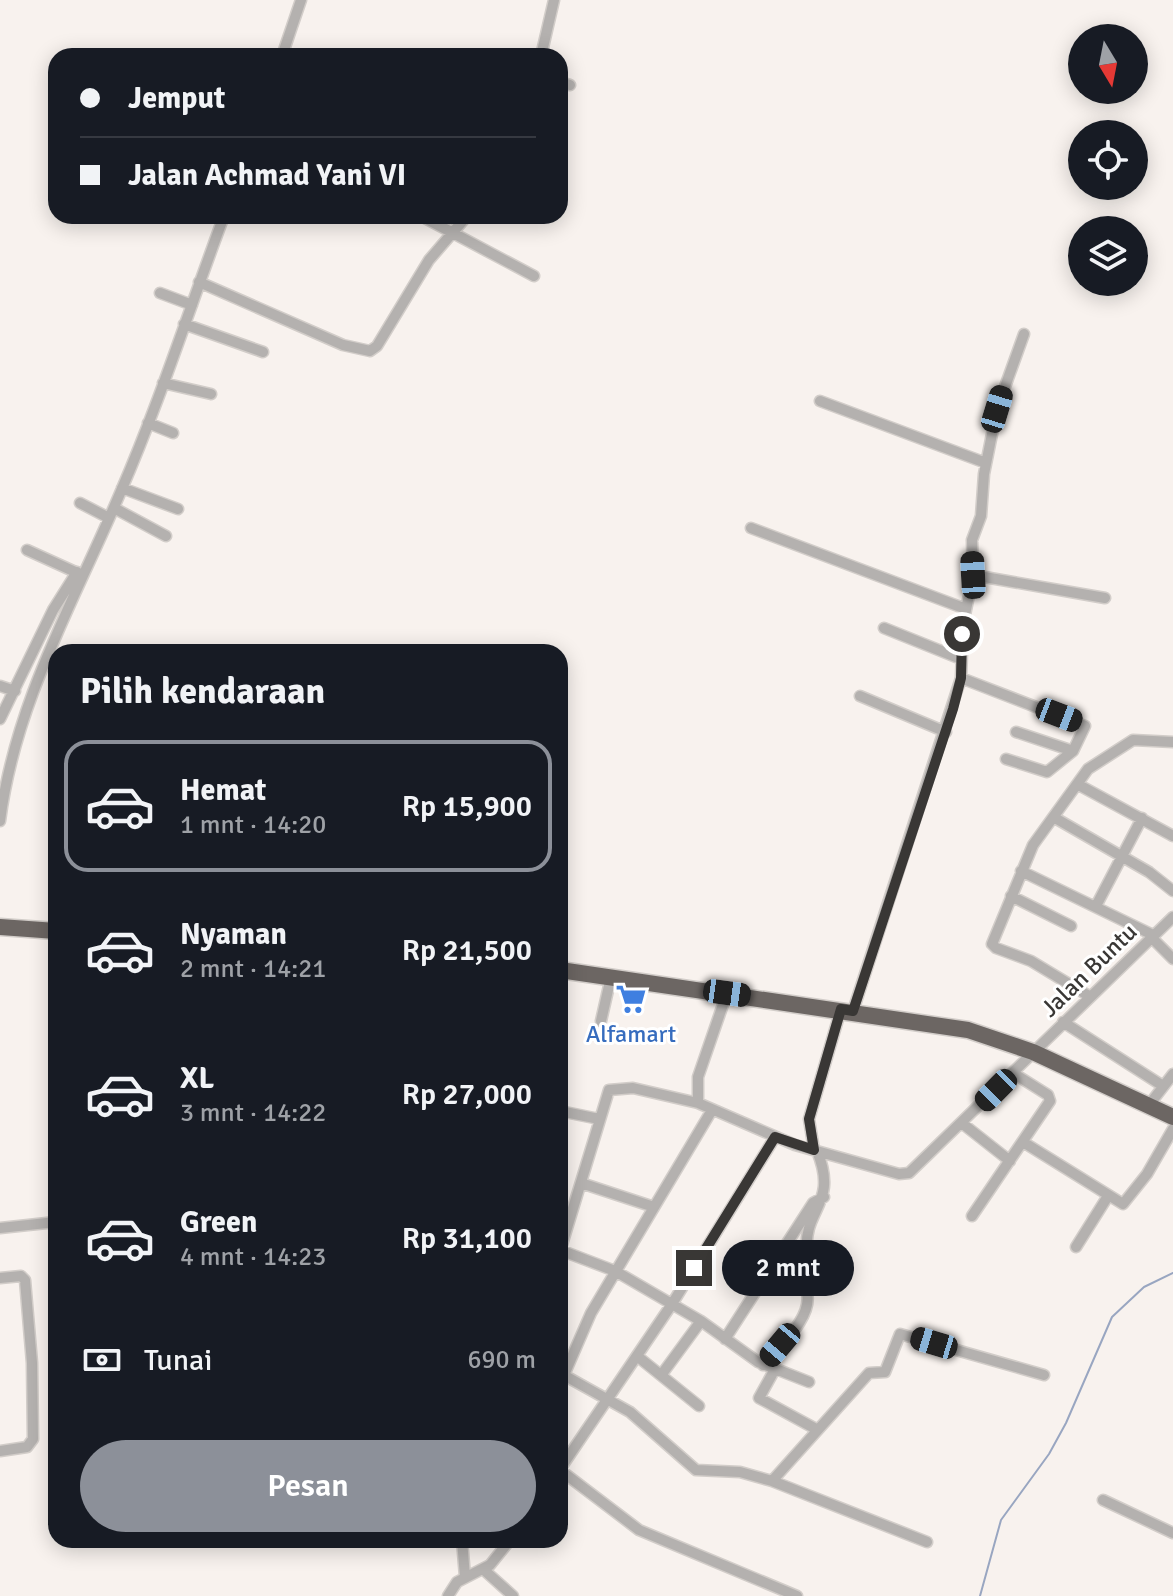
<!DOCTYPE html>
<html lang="id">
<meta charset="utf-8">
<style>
:root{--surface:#171b24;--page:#242831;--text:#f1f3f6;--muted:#9ea1a6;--line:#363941;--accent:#8c9099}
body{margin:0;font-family:Signika,sans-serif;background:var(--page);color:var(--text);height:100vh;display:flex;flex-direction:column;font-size:30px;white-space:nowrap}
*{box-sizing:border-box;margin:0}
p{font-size:26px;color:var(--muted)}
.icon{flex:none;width:44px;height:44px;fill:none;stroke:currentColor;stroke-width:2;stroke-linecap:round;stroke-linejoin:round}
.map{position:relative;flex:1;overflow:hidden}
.panel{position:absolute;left:48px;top:644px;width:520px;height:904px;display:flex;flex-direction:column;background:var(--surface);border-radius:24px;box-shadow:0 4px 20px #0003}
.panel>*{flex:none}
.hud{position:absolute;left:48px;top:48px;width:520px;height:176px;border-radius:24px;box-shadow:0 4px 20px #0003;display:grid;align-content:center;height:176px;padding:0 32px;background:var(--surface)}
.needle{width:52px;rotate:170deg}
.tools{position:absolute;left:1068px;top:24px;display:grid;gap:16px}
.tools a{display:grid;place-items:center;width:80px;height:80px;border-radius:50%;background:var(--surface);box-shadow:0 4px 20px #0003;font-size:40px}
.end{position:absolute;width:36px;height:36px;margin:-18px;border:10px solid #393735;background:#fff;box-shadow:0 0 0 4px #fff}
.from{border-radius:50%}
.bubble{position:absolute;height:56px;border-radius:28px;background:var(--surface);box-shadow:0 4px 20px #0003;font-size:26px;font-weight:600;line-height:56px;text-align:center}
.car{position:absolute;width:24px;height:48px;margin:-24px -12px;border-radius:10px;box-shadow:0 0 6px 2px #0007;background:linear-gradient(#222 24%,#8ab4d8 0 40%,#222 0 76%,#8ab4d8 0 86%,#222 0)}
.hud b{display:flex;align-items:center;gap:28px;height:76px;font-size:30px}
.hud b+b{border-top:2px solid var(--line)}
.hud i{width:20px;height:20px;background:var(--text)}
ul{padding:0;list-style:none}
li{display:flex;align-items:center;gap:24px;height:132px;margin:0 16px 12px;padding:0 16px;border:4px solid transparent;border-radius:24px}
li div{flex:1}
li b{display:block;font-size:30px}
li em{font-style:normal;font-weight:600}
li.selected{border-color:var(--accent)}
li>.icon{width:72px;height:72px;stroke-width:1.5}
h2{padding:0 32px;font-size:36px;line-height:96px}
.pay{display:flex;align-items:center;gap:20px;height:88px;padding:0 32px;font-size:30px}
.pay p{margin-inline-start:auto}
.primary-button{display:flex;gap:16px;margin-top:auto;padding:16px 32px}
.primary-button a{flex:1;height:92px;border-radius:48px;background:var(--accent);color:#fff;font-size:32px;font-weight:600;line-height:92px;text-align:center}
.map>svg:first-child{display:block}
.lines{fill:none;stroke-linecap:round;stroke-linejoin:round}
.stream{stroke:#99a6c1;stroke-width:2}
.minor-casing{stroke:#d2cdc9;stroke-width:13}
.highway-casing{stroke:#d2cdc9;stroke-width:19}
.minor{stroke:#b4b1af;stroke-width:10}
.highway{stroke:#6c6663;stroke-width:16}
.route{stroke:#393735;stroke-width:10}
.labels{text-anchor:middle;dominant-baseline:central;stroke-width:6;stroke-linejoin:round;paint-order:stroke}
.street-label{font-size:24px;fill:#393735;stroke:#fff}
.shop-label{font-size:24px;fill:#366cbe;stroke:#fff}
</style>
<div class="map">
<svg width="1173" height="1596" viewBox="0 0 1173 1596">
<rect width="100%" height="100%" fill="#f8f2ee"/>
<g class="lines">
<path class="stream" d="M980 1596 1001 1520 1049 1454 1066 1423 1112 1317 1144 1287 1173 1273"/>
<g class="minor-casing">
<path id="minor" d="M282 56 301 0
M541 56 554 0
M560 82 570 85
M421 216 534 276
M199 282 343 345 370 351 377 346 429 260 467 216
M160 293 192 305
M184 324 263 352
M163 383 211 394
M820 401 986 463
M148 423 173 433
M122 488 178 509
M80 503 109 518
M114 508 166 536
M751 528 966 609
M27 550 82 575
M973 575 1105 598
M884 628 961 659
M961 678 1085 726 1073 751 1047 772 1006 759
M0 686 15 691
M860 696 946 732
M0 719 53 610 77 572
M1016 732 1073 751
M1077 784 1173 836
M1055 818 1149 872 1173 891
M0 821C15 702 75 600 121 491 160 401 190 307 224 216
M1021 871 1153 935
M1011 896 1071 926
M1096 906 1142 818
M1151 937 1173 959
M727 993 698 1077V1103L795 1145 899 1174 909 1173 1173 917
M1089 996 1031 961 996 948 992 944 1033 845 1088 769 1133 740 1173 742
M853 1011 961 678 963 625 973 575 972 540 981 516 984 474 997 409 1024 334
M601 1021 611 977
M1063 1022 1163 1086
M1149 1105 1173 1074
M560 1111 599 1119
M963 1124 1010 1161
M1023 1142 1123 1204 1147 1174 1173 1129
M814 1150 809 1119 841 1009
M581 1183 654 1207
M972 1216 1050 1101 1048 1095 1013 1073
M0 1228 56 1222
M1076 1247 1108 1196
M560 1250 615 1271 701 1321 758 1362 809 1382
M560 1251 609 1090 633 1088 698 1103
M807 1251C803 1209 839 1204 817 1151
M0 1278 21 1276 25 1280 32 1363 33 1439 27 1447 0 1451
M725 1339 813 1203 824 1197
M637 1356 699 1406
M763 1365C779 1346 816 1316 806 1289L773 1263
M775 1369 759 1398 816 1429
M560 1373 630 1412 696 1470 740 1472 772 1481 927 1542
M662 1374 701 1321
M564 1375 591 1313 712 1110
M560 1469 672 1304 775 1137
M560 1470 639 1530 797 1596
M772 1481 869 1373 885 1372 900 1334 1044 1375
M1103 1500 1173 1533
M462 1540 465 1577
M484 1570 513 1596
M448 1596 457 1582 490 1565 510 1540"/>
</g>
<g class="highway-casing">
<path id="highway" d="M0 927 56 931
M560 970 968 1030 1033 1052 1173 1117"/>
</g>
<use href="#minor" class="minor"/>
<use href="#highway" class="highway"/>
</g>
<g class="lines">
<path class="route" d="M694 1268 775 1137 814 1150 809 1119 841 1009 853 1011 953 709 961 678 962 634"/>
</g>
<defs>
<g id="supermarket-bare" transform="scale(2.4)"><path d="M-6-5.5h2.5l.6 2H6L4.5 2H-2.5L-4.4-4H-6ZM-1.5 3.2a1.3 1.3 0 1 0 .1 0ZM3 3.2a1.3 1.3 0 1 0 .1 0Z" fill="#3f7fe0" stroke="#fff" stroke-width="2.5" paint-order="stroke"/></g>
</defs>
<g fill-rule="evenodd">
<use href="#supermarket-bare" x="631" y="999"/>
</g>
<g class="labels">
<g class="street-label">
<text transform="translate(1089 970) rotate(-44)">Jalan Buntu</text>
</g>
<g class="shop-label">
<text x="631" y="1034">Alfamart</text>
</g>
</g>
</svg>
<div class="tools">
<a><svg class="needle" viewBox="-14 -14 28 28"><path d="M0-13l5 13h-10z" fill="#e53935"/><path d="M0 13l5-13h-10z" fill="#9ea1a6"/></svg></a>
<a><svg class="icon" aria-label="locate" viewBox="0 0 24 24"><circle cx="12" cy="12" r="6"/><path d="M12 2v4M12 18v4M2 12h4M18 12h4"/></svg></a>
<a><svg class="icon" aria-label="layers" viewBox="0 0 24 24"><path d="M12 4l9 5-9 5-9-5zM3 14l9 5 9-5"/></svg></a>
</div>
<i class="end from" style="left:962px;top:634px"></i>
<i class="end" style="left:694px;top:1268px"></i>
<div class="bubble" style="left:722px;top:1240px;width:132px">2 mnt</div>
<i class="car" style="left:997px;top:409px;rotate:17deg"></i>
<i class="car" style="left:973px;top:575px;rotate:357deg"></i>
<i class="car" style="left:1059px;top:715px;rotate:111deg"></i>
<i class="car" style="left:727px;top:993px;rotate:98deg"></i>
<i class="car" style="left:996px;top:1090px;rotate:225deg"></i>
<i class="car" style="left:934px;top:1343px;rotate:287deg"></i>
<i class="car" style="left:780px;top:1345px;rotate:220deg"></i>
<div class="hud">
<b><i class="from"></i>Jemput</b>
<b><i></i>Jalan Achmad Yani VI</b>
</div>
<section class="panel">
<h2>Pilih kendaraan</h2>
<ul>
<li class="selected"><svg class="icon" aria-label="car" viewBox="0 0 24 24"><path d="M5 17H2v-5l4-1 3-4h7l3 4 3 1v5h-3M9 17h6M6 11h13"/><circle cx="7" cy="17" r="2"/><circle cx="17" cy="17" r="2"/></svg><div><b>Hemat</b><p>1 mnt · 14:20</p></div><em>Rp 15,900</em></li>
<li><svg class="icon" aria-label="car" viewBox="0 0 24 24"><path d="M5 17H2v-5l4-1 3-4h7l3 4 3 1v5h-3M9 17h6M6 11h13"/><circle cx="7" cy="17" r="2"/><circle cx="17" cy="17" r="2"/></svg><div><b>Nyaman</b><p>2 mnt · 14:21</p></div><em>Rp 21,500</em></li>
<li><svg class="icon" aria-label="car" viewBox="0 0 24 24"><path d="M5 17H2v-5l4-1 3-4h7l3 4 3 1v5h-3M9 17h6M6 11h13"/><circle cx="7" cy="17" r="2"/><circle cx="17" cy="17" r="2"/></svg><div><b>XL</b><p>3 mnt · 14:22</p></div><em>Rp 27,000</em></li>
<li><svg class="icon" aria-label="car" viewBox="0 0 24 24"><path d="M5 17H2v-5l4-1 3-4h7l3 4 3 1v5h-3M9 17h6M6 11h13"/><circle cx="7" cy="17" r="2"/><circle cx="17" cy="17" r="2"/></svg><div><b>Green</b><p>4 mnt · 14:23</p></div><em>Rp 31,100</em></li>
</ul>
<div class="pay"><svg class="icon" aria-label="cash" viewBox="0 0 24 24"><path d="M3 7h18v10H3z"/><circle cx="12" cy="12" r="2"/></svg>Tunai<p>690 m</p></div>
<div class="primary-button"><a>Pesan</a></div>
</section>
</div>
